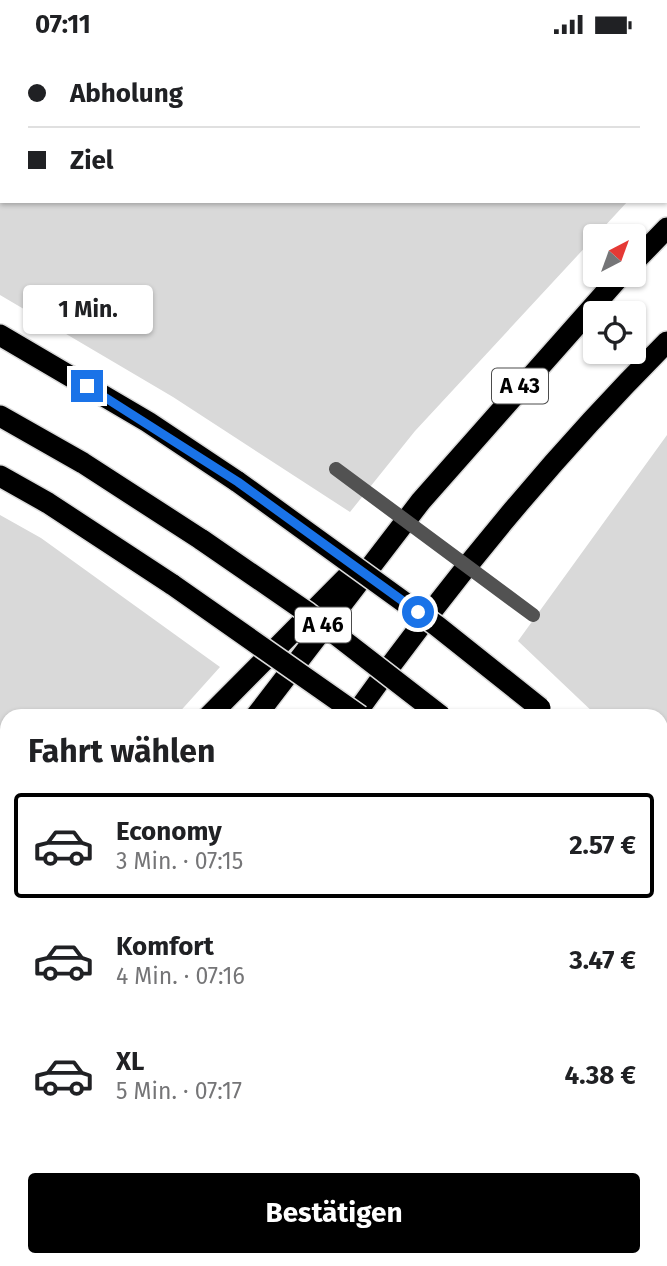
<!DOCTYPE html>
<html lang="de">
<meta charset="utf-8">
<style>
:root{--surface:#fff;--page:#f6f6f6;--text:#202124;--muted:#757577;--line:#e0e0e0;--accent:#000}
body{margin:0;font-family:"Fira Sans",sans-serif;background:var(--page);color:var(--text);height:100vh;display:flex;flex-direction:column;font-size:26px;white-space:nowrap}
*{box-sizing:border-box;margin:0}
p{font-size:23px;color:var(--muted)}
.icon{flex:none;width:38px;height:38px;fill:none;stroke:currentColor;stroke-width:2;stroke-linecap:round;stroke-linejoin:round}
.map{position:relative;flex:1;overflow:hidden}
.details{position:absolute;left:0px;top:660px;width:668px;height:558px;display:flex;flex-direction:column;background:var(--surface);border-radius:21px 21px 0 0;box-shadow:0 2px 5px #0004}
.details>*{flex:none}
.top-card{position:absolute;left:0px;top:0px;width:668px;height:154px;box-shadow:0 2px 5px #0004;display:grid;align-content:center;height:154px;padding:0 28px;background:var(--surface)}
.needle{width:46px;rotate:41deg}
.fabs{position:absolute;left:583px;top:175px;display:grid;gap:14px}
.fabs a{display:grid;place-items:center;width:63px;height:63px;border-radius:7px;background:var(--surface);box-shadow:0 2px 5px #0004;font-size:35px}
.end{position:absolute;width:32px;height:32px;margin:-16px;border:9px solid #1a73e8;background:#fff;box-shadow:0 0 0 4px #fff}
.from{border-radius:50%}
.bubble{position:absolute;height:49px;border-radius:7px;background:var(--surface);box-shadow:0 2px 5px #0004;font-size:23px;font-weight:700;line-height:49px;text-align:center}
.top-card b{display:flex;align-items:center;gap:24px;height:66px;font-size:26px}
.top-card b+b{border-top:2px solid var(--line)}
.top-card i{width:18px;height:18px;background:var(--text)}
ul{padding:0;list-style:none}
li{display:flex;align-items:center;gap:21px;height:105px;margin:0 14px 10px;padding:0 14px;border:4px solid transparent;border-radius:7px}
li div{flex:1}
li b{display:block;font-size:26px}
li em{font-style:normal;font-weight:700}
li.current{border-color:var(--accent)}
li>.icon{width:63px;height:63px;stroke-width:1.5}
h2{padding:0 28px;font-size:32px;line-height:84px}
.primary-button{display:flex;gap:14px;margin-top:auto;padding:14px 28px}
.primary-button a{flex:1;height:80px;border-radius:7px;background:var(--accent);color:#fff;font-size:28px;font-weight:700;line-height:80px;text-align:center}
.status{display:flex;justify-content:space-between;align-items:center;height:49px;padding:0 35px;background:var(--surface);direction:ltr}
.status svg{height:19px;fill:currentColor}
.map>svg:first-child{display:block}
.green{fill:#d9d9d9}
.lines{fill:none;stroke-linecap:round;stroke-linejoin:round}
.highway-casing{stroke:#dbdbdb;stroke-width:24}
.highway{stroke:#000;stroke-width:21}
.highway-bridge-casing{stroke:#dbdbdb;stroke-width:24;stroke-linecap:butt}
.lane-bridge{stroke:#525252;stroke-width:14}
.highway-bridge{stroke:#000;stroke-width:21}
.route{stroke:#1a73e8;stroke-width:9}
.labels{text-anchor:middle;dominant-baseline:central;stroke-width:6;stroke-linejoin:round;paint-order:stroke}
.shield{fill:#fff;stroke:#4c4c4c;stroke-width:2}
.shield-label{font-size:21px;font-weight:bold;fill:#000}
</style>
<div class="status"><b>07:11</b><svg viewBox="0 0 49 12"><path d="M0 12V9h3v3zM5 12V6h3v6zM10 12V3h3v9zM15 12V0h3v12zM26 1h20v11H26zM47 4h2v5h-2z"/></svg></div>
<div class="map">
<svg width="667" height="1217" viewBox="0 0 667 1217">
<rect width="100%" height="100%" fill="#fff"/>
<path class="green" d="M0 0H667V117V2H2V152H628L415 382 350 463 173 348 0 246Z
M667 386V732L662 727V667H597L518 592Z
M0 466 41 489 220 618 176 667H7V836L0 841Z
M7 897V985L0 997V902Z
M662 1017 667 1027V1217H165L164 1211H662Z
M7 1121V1211L5 1217H0V1132Z
M77 1211H120L121 1217H74Z"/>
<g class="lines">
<g class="highway-casing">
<path id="highway" d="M634 213 667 179
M0 286 148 373 238 433
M0 367 83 414 202 491
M0 427 48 454 173 536
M209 667 351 524
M256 667 421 452 621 226
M354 667C448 535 552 408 667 293
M662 767 667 772
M662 866 667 871
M0 871 7 866
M662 954 667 963
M0 1075 7 1063
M145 1211V1217
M29 1217 31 1211"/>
</g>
<use href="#highway" class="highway"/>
<g class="highway-bridge-casing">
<path id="highway-bridge" d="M238 433 437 577 540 659
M202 491 308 564 441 667
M173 536 360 667"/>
</g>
<path class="lane-bridge" d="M336 420 533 566"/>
<use href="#highway-bridge" class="highway-bridge"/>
</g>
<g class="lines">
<path class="route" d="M87 337 238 433 418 563"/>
</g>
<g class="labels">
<g class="shield">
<rect x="492" y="319.5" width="56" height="35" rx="5"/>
<rect x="295" y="558.5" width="56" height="35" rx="5"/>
</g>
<g class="shield-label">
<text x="520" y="337">A 43</text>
<text x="323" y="576">A 46</text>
</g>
</g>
</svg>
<div class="fabs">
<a><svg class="needle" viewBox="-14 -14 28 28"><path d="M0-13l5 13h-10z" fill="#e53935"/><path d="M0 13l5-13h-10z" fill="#757577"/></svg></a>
<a><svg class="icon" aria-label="locate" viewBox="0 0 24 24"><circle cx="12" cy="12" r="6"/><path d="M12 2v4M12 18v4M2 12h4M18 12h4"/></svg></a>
</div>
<i class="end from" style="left:418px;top:563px"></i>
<i class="end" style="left:87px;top:337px"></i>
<div class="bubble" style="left:23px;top:236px;width:130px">1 Min.</div>
<div class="top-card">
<b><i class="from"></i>Abholung</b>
<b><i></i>Ziel</b>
</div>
<section class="details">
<h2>Fahrt wählen</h2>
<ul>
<li class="current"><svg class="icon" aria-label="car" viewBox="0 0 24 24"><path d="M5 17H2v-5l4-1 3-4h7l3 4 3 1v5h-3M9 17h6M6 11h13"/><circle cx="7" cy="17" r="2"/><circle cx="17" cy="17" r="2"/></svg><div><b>Economy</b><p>3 Min. · 07:15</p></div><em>2.57 €</em></li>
<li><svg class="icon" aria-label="car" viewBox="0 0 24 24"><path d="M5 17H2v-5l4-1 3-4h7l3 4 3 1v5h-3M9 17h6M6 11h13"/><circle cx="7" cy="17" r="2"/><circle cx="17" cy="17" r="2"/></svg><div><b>Komfort</b><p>4 Min. · 07:16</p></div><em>3.47 €</em></li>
<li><svg class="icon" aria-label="car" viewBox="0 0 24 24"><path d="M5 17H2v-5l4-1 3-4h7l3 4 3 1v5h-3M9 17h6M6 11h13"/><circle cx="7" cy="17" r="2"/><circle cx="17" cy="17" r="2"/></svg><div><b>XL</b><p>5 Min. · 07:17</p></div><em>4.38 €</em></li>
</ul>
<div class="primary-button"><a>Bestätigen</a></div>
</section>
</div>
